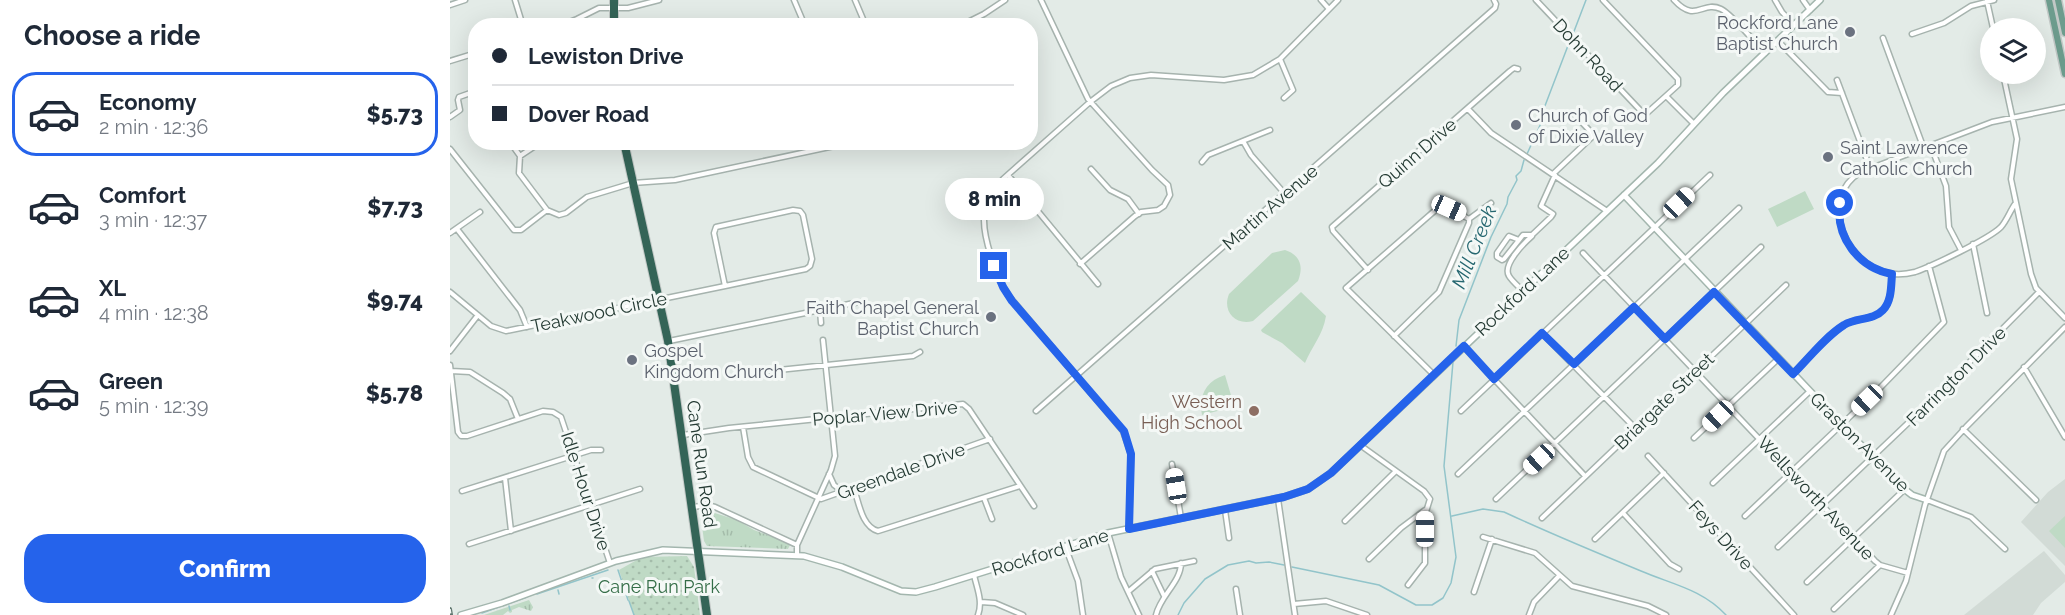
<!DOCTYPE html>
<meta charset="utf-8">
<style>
:root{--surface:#fff;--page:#f6f6f7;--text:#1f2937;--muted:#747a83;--line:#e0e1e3;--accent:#2563eb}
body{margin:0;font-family:Raleway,sans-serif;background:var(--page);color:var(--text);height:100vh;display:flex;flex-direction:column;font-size:22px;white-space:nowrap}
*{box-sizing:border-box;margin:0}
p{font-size:20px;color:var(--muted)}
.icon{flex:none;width:33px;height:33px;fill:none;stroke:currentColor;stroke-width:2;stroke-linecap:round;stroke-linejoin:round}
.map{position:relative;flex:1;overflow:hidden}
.drawer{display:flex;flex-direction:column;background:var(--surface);width:450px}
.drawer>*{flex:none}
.hud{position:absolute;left:18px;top:18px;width:570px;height:132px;border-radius:24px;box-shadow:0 6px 24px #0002;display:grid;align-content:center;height:132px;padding:0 24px;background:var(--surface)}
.controls{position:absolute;left:1530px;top:18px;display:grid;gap:12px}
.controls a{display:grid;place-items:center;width:66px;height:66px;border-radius:50%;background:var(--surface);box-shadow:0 6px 24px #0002;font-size:30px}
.end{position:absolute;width:27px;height:27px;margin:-14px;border:8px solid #2563eb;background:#fff;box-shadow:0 0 0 3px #fff}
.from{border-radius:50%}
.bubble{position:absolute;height:42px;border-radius:21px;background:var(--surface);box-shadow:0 6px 24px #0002;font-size:20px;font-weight:800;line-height:42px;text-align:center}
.car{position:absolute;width:18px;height:36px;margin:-18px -9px;border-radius:8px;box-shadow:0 0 4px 2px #0007;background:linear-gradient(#fff 24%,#345 0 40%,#fff 0 76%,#345 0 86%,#fff 0)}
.hud b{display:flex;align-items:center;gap:21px;height:57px;font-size:22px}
.hud b+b{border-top:2px solid var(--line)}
.hud i{width:15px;height:15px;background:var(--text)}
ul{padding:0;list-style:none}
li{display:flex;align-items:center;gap:18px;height:84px;margin:0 12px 9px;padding:0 12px;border:3px solid transparent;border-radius:24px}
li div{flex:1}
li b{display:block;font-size:22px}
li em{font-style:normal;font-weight:800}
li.active{border-color:var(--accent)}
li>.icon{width:54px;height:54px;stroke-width:1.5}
h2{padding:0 24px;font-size:27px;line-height:72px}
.action{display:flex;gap:12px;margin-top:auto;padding:12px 24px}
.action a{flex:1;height:69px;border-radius:24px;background:var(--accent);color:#fff;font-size:24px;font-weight:800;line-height:69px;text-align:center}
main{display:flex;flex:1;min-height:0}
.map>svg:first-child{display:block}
.built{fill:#d2dbd6}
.grass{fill:url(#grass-tufts)}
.park{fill:url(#park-dots)}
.pitch{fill:#bfdac5}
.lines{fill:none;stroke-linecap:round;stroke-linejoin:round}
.stream{stroke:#92c4ca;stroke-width:1.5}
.street-casing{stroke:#a6b3ae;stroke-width:7}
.secondary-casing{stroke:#a3b6ae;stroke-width:8}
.primary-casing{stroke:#c2c8c6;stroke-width:9}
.highway-casing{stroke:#c2c8c6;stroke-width:10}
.street{stroke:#fff;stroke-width:4}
.secondary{stroke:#fff;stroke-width:5}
.primary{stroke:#6d9c8d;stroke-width:6}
.highway{stroke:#346457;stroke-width:8}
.rail-casing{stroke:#60766f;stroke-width:4}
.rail{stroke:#f4f8f6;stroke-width:1.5;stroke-dasharray:4.5;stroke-linecap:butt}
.route{stroke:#2563eb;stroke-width:8}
.worship-dot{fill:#6b7280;stroke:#f4f8f6;stroke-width:2}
.education-dot{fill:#8d6e63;stroke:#f4f8f6;stroke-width:2}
.labels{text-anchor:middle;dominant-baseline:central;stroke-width:6;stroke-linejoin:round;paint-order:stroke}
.worship-label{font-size:18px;fill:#5b616d;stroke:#f4f8f6;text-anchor:start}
.street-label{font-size:18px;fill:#253b34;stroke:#f4f8f6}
.education-label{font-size:18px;fill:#785e54;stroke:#f4f8f6;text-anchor:end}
.park-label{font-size:18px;fill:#346d47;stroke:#f4f8f6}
.water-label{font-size:20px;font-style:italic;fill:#266770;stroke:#f4f8f6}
</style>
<main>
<section class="drawer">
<h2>Choose a ride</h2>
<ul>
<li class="active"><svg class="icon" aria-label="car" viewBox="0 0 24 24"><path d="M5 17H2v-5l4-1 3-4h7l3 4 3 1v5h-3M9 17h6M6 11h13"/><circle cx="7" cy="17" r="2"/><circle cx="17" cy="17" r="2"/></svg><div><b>Economy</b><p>2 min · 12:36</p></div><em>$5.73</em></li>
<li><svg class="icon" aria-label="car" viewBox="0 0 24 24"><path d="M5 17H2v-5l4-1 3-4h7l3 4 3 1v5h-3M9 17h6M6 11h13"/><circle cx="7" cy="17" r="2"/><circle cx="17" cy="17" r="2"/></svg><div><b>Comfort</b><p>3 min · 12:37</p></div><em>$7.73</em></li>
<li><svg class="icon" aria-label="car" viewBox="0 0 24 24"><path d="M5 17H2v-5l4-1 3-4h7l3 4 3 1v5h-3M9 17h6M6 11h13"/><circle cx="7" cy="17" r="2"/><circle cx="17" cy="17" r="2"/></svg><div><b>XL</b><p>4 min · 12:38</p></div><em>$9.74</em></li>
<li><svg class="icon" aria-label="car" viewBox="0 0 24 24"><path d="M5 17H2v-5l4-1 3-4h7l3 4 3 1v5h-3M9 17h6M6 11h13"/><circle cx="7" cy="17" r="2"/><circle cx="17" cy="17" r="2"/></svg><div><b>Green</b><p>5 min · 12:39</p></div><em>$5.78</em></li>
</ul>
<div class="action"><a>Confirm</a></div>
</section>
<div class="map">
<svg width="1615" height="615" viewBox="0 0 1615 615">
<defs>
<pattern id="grass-tufts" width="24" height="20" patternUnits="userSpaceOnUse" patternTransform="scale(1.5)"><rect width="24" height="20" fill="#bfdac5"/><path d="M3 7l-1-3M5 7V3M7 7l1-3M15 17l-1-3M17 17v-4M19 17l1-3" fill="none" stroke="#a4bcaa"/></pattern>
<pattern id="park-dots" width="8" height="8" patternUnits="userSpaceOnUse" patternTransform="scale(1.5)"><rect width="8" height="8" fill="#bfdac5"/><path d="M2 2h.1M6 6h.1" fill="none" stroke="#a4bcaa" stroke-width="1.8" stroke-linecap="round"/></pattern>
</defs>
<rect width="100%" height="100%" fill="#e3ebe7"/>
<path class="built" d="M1615 479V566L1571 522 1598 492Z
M1594 551 1615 575V582L1591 603 1583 615H1514Z"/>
<path class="grass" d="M252 509 287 520 304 530 338 543 340 545 338 549 257 546 254 541 250 511Z
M79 600 83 607 81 611 69 607 62 610V612L60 613 58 611 53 615H34Z"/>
<path class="park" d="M237 556 244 567 250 615H184L169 570 192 557Z"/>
<path class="pitch" d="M1355 191 1364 209 1327 227 1318 209Z
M835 250C850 255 854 266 848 281L803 321C785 326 772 311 779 294L822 253Z
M851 292 876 316C873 335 862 346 855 363L832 343 812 332 811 330Z
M775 375 783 402V407L752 415C748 396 756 381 775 375Z
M1615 516V548L1599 531Z"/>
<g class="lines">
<path class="stream" d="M1123 34 1136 0
M1077 154 1092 121 1093 111 1119 43
M1006 346 1009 320 1041 237 1057 204 1058 197 1067 180 1066 176 1071 171 1074 160
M1002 516 1033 509 1054 512C1099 533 1145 552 1191 571 1221 584 1252 589 1276 615
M842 567 929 585 966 605H982L993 598 1001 583 1006 557 994 466 1003 362
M168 570 178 600
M142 578H143
M108 590 109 594
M87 594 158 570
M179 601 184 615
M59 606 60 610
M32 613 77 597
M728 615 734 603 755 579 778 565 799 561 806 563 819 562 834 565"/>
<g class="street-casing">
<path id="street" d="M65 0 73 26
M344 0 355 26
M405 0 416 26
M591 0 638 99 702 170 718 185 720 195 714 206 708 210 691 212 685 216 630 264
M871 0 879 9
M1086 0 1190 110 1197 113 1228 85V79L1153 0
M1224 0C1246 24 1252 0 1271 9 1283 15 1305 43 1315 53
M1325 0 1332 12 1344 25
M1353 0 1360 10
M1537 1 1543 28
M0 5 15 0
M528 18 532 26
M109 26 127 19 149 8H178L209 0
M510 26 534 14 555 0
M1462 34 1494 23 1521 6 1544 0
M1433 38 1474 149
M1328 41 1378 92 1392 93
M830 59 843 90 834 98
M0 61 26 53
M1553 74 1567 139 1561 179 1581 274 1586 288 1615 318
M1387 80 1420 168
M1216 96 1244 124
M1018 109 1041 133 1157 211
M0 117 10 110 8 100 9 97 26 91
M793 141 801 155 835 194
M60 142 70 156 69 173 97 210 109 215 116 213 137 197 183 183 225 180 403 142
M1481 146 1496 186 1499 227 1511 250
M0 149 64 230H71L97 210
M70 156 91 142
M752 162 758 155 820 130
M641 169 660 190 678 199 689 214
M1103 174 1142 137 1140 131 1124 114
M558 175 648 284
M1565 204C1560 211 1557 220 1551 227 1539 239 1482 266 1465 272 1457 274 1447 275 1438 273 1395 264 1367 198 1411 172L1542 122 1615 107
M343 210 350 211 353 215 362 259 360 266 356 269 275 286 264 233 266 227Z
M7 229 70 310 77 327
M0 233 30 212
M1069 240 1059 236 1047 253V257L1052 260 1054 259 1073 235H1082L1101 217 1103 214 1091 206 1105 175
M1523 244 1537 313
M1133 253 1425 561 1430 565 1458 573
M918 270 883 231 882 227 1060 71 1064 68 1068 69
M1072 290C1068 286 1062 281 1059 276 1052 265 1074 243 1082 236
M0 292 41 326 56 331 275 286
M370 310 371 323
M1092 333 1185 428
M944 336 989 292 1019 223V219L1041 203
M219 341 409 302
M1014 347 1135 476
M0 351 28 315
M0 365 8 432 11 436H17L93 411 103 412 111 417 160 563
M1574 367 1615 437
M298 370 309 372 463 356 470 352
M1 371 20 372 53 393 60 399 68 419
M1343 374C1359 358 1375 337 1394 325 1406 317 1423 321 1433 310 1442 301 1441 285 1442 274
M984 375 896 288 989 207 999 208 1019 219
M586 411 1045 8 1046 4 1044 0
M1011 411 1260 175
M293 427 298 457 303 467 371 499 540 439
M1513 429 1586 500
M233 435 279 428 513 404 519 409 584 506
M1244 438 1328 359
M910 445 974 491 980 499 975 515V563L958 585
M1198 456 1344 615
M722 464 731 518
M379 474 384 485 393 492
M1008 474 1289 208
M55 478 61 531
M1263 483 1359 392
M404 489C409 503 412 527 428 531L570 486
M12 491 141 450H151
M534 498 542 519
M828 499 845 615
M1046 499 1311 247
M1477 500 1521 517 1555 549
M243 507 257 505 265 507 347 545
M775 510 779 538
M1173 513 1220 564 1229 569
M1295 516 1429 389 1494 322 1479 266
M1092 518 1336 285
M895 521 946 471
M679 529 681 454 673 431 558 295C550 283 546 270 541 256 531 225 529 205 553 179L640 102 661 86 680 78 701 75 774 80 803 75 830 59 888 0
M658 533 671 577 689 615
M1033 537 1085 553 1122 586 1198 606 1216 615
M1145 539 1214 473
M19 544 190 489
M615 546 628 581 633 615
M1328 547 1479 403 1589 292
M347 555V545L381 470 385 456 373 340
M919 559 951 528 975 510
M702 571 714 596
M524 575C527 589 533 601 528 615
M1357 582 1454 490
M786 589 790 615
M679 591 705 569 744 561
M1024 592 1042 539
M531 602 545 603 573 615
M844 604 876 601 917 615
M1384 609 1430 565
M706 615C710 596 731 582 731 563
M1079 615 1084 602 1109 576
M1441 615 1456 581 1475 505 1494 451 1516 427 1615 327"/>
</g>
<g class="secondary-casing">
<path id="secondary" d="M1174 195 1449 485 1462 495 1477 500
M11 615 52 603 166 561 213 550 354 556 392 567 451 591 466 592 485 587 658 533 834 497 858 489 881 473 1208 163 1273 93 1370 0"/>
</g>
<g class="primary-casing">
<path id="primary" d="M1599 0 1615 74
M1608 0 1615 33"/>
</g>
<g class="highway-casing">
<path id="highway" d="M164 0V26
M174 142 218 341 257 615"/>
</g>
<use href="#street" class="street"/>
<use href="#secondary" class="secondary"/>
<use href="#primary" class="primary"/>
<use href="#highway" class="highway"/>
<g class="rail-casing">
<path id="rail" d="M0 609 1 615"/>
</g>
<use href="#rail" class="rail"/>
</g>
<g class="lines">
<path class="route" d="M544 266 553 287 562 301 674 431 681 454 679 529 834 497 858 489 881 473 1014 346 1044 379 1092 333 1124 364 1184 307 1215 339 1264 292 1343 374C1359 358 1375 337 1394 325 1406 317 1423 321 1433 310 1442 301 1441 285 1442 274 1409 268 1385 237 1390 203"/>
</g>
<g class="worship-dot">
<circle cx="1400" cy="32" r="6"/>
<circle cx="1066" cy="125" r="6"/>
<circle cx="1378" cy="157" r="6"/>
<circle cx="541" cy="317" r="6"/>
<circle cx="182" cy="360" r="6"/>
</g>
<circle class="education-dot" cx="804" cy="411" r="6"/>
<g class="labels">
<g class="worship-label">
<text x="1388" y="22" text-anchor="end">Rockford Lane<tspan x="1388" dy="21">Baptist Church</tspan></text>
<text x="1078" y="115">Church of God<tspan x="1078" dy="21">of Dixie Valley</tspan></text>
<text x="1390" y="147">Saint Lawrence<tspan x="1390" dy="21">Catholic Church</tspan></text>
<text x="529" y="307" text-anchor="end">Faith Chapel General<tspan x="529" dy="21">Baptist Church</tspan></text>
<text x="194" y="350">Gospel<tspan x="194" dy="21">Kingdom Church</tspan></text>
</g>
<g class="street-label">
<text transform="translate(1138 55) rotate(47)">Dohn Road</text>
<text transform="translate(967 153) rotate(-41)">Quinn Drive</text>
<text transform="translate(820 207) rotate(-41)">Martin Avenue</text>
<text transform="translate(1072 291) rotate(-43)">Rockford Lane</text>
<text transform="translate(149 312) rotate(-12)">Teakwood Circle</text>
<text transform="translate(1506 376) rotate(-45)">Farrington Drive</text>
<text transform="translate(1214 401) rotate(-44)">Briargate Street</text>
<text transform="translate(435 413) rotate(-5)">Poplar View Drive</text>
<text transform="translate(1410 442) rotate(45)">Graston Avenue</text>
<text transform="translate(252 464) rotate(82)">Cane Run Road</text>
<text transform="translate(451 471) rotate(-20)">Greendale Drive</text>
<text transform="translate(136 491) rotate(72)">Idle Hour Drive</text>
<text transform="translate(1366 498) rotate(47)">Wellsworth Avenue</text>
<text transform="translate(1271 535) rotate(48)">Feys Drive</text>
<text transform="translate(600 552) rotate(-17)">Rockford Lane</text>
</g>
<g class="education-label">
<text x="792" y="401">Western<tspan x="792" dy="21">High School</tspan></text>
</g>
<g class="park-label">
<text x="209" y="586">Cane Run Park</text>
</g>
<g class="water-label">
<text transform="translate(1024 247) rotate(-68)">Mill Creek</text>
</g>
</g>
</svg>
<div class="controls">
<a><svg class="icon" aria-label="layers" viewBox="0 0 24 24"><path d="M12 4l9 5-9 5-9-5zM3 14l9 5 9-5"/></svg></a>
</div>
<i class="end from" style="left:1390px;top:203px"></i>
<i class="end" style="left:544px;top:266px"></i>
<div class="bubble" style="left:495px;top:178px;width:99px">8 min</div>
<i class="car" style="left:1229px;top:203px;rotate:46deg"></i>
<i class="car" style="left:999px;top:208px;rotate:114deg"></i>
<i class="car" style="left:1417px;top:400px;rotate:226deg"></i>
<i class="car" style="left:1268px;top:416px;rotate:226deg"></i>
<i class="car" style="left:1089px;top:459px;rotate:227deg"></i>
<i class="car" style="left:726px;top:486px;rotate:351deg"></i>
<i class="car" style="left:975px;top:529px;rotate:0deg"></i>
<div class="hud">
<b><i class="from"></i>Lewiston Drive</b>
<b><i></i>Dover Road</b>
</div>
</div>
</main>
